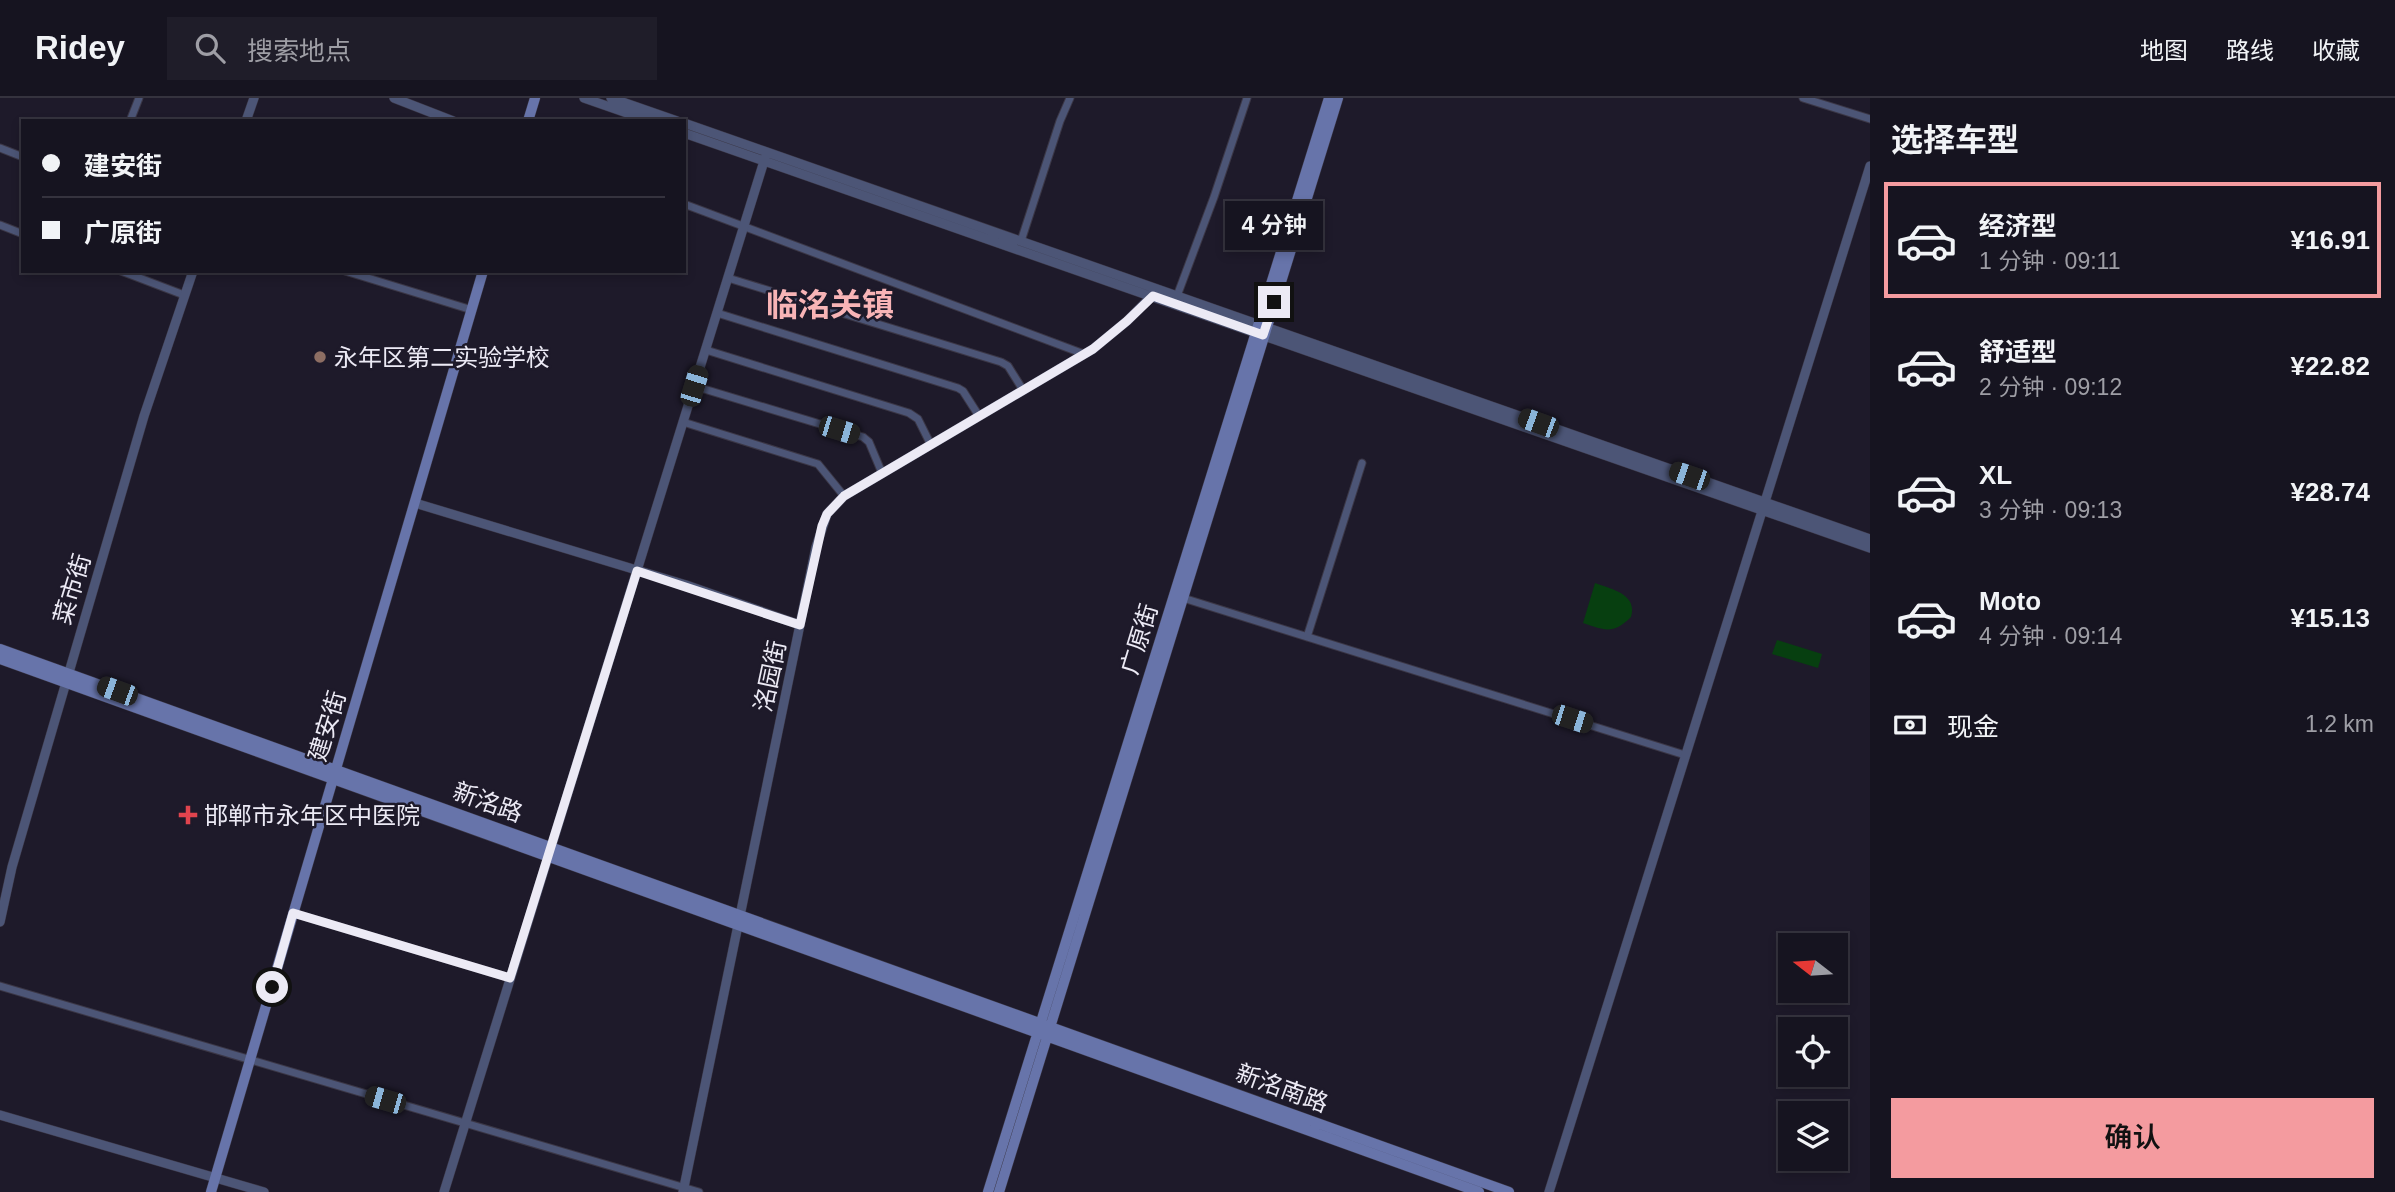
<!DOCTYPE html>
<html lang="zh">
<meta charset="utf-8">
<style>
:root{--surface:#161420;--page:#1f1d29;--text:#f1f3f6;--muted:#9e9ea5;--line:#35333e;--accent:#f49b9f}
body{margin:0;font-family:Arial,"Noto Sans SC",sans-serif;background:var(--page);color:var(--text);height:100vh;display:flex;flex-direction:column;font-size:26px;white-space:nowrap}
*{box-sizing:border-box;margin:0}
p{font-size:23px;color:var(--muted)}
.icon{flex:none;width:38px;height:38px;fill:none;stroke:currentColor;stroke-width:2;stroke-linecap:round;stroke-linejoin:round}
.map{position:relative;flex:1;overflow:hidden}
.drawer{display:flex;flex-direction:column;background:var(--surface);width:525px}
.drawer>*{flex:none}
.banner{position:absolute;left:21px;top:21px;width:665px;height:154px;border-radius:0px;box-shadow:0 4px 10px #0003,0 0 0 2px var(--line);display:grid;align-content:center;height:154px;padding:0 21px;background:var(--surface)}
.needle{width:46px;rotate:287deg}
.tools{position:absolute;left:1778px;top:835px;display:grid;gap:14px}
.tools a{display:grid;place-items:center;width:70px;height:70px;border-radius:0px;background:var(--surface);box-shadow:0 4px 10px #0003,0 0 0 2px var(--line);font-size:35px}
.end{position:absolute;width:32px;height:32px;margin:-16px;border:9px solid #eceaf5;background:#111;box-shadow:0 0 0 4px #111}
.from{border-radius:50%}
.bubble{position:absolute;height:49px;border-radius:0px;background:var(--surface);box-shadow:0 4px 10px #0003,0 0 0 2px var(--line);font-size:23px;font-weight:600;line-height:49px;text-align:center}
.car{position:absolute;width:21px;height:42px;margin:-21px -10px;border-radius:9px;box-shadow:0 0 5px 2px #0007;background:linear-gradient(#222 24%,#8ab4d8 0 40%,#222 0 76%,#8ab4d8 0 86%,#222 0)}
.banner b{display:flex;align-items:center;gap:24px;height:66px;font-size:26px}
.banner b+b{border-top:2px solid var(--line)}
.banner i{width:18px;height:18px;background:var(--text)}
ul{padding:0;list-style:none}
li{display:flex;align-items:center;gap:21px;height:116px;margin:0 14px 10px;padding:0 7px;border:4px solid transparent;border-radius:0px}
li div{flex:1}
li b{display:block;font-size:26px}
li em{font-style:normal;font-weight:600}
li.current{border-color:var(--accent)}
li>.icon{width:63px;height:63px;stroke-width:1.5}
h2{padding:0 21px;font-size:32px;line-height:84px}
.pay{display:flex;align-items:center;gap:18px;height:77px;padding:0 21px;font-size:26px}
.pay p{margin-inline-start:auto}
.action{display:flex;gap:14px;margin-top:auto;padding:14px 21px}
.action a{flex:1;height:80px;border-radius:0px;background:var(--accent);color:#111;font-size:28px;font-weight:600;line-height:80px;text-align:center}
header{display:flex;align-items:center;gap:42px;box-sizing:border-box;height:98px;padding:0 35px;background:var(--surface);border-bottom:2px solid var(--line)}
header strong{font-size:33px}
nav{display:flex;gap:38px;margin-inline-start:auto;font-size:24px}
.search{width:490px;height:63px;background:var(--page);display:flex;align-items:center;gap:18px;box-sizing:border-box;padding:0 24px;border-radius:0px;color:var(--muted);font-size:26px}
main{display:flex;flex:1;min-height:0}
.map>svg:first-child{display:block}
.green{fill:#073f10}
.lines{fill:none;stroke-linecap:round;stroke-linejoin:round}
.minor-casing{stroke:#3b3746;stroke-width:9}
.tertiary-casing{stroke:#3b3746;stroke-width:10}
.secondary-casing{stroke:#3b3746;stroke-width:11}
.minor{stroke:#4c5576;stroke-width:7}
.tertiary{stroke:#4c5576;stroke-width:9}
.secondary{stroke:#6774aa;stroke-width:10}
.route{stroke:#eceaf5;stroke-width:9}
.education-dot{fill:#8d6e63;stroke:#1e1a2a;stroke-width:2.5}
.health-dot{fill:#e0444e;stroke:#1e1a2a;stroke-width:2.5}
.labels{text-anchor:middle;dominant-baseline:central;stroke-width:5;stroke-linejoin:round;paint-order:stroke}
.poi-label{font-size:24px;fill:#eceaf5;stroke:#1e1a2a;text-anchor:start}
.street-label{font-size:24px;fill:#eceaf5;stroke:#1e1a2a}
.district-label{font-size:32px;font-weight:bold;fill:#f8b4b6;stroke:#1e1a2a}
</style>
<header>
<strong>Ridey</strong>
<div class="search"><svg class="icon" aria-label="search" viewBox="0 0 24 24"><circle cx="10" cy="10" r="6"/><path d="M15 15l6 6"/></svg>搜索地点</div>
<nav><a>地图</a><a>路线</a><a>收藏</a></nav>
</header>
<main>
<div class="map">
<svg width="1870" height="1094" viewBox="0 0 1870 1094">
<rect width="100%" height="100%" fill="#1e1a2a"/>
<path class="green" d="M1595 485C1611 491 1638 496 1631 519 1613 537 1604 532 1583 525Z
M1777 542 1822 556 1818 570 1772 556Z"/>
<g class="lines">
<g class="minor-casing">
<path id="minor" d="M1803 0 1870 21
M130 23 139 0
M0 50 23 59
M684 106 1084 256
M0 127 23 136
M1021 143 1060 23 1070 0
M121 173 184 197
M345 173 472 212
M728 180 1001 264 1008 268 1023 292
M1177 198 1214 99 1247 0
M717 215 958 290 963 293 979 318
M706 252 909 315 918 321 931 347
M694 288 863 339 869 344 882 375
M683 324 818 366 844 398
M1183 500 1685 657
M1307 539 1362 365
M293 815 510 880
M0 888 699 1094"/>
</g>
<g class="tertiary-casing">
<path id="tertiary" d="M394 0 453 23
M584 0 650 23
M611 0 677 23
M246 23 254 0
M684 25 1870 441
M684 35 1870 450
M415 405 686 487 800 527
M0 824 12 769 144 318 193 173
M0 1017 264 1094
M444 1094 765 60
M683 1094 816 449 827 416 844 398 1093 251 1127 223 1152 198
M1549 1094 1870 68"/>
</g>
<g class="secondary-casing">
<path id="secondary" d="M528 23 535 0
M0 551 1509 1094
M0 561 1479 1094
M211 1094 483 173
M988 1094 1329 0
M999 1094 1338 0"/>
</g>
<use href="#minor" class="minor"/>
<use href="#tertiary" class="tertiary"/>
<use href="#secondary" class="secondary"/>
</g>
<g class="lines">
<path class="route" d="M272 889 293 815 510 880 637 473 800 527 822 428 827 416 844 398 1093 251 1127 223 1153 198 1263 237 1274 204"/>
</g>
<circle class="education-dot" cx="320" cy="259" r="7"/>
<path class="health-dot" d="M184.5 706.5h7v7h7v7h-7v7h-7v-7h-7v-7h7z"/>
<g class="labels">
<g class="poi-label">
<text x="334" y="259">永年区第二实验学校</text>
<text x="204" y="717">邯郸市永年区中医院</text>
</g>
<g class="street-label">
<text transform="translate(72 491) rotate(-73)">菜市街</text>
<text transform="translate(1139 541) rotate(-73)">广原街</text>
<text transform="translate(770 578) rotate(-78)">洺园街</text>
<text transform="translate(327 628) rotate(-73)">建安街</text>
<text transform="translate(488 704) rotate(20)">新洺路</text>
<text transform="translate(1282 990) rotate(20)">新洺南路</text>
</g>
<g class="district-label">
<text x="830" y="207">临洺关镇</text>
</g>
</g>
</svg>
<div class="tools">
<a><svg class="needle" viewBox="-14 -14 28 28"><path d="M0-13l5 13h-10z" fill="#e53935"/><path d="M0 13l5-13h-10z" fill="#9e9ea5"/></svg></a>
<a><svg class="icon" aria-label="locate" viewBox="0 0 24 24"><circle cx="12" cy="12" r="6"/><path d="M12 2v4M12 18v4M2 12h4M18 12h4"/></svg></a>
<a><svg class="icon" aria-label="layers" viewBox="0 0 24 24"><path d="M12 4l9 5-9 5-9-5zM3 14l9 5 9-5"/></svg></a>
</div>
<i class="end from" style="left:272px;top:889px"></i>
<i class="end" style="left:1274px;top:204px"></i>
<div class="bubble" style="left:1225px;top:103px;width:98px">4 分钟</div>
<i class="car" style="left:694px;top:288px;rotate:17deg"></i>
<i class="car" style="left:1538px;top:325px;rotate:290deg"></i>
<i class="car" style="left:839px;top:332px;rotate:107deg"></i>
<i class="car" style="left:1689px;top:378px;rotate:289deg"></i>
<i class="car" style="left:117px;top:593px;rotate:290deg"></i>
<i class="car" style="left:1572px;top:621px;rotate:108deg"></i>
<i class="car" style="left:385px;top:1002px;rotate:286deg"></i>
<div class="banner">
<b><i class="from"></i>建安街</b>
<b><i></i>广原街</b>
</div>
</div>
<section class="drawer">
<h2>选择车型</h2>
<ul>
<li class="current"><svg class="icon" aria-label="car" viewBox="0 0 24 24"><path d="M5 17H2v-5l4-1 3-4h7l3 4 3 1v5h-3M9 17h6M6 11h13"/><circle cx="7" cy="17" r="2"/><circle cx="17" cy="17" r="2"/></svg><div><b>经济型</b><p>1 分钟 · 09:11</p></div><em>¥16.91</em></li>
<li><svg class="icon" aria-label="car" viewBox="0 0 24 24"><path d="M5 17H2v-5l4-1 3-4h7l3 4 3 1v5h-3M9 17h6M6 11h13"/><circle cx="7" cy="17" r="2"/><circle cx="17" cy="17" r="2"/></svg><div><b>舒适型</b><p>2 分钟 · 09:12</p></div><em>¥22.82</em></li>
<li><svg class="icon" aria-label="car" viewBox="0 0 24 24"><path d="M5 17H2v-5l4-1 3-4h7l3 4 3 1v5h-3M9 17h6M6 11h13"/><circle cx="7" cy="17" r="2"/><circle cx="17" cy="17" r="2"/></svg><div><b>XL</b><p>3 分钟 · 09:13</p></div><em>¥28.74</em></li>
<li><svg class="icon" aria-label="car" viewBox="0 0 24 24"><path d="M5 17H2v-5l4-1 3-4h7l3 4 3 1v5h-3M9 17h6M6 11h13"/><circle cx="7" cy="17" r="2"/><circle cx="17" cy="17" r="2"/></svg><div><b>Moto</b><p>4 分钟 · 09:14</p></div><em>¥15.13</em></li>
</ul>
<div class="pay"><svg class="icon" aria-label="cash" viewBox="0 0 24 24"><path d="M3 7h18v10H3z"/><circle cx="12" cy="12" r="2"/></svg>现金<p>1.2 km</p></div>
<div class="action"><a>确认</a></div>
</section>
</main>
